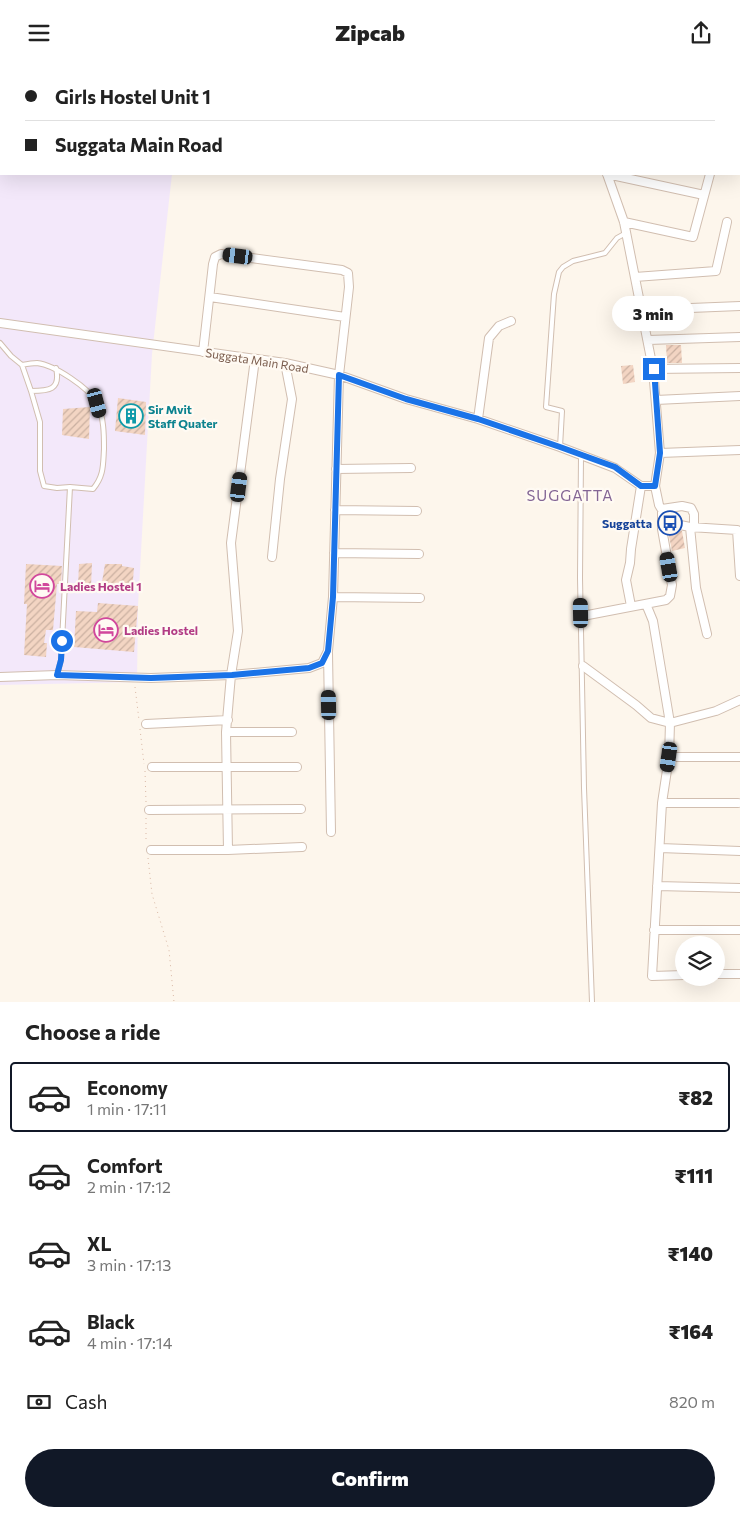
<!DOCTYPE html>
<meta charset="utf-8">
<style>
:root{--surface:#fff;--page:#f2f2f2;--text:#222;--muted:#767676;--line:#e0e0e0;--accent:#111827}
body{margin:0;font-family:Commissioner,sans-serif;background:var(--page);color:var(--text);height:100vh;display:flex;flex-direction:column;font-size:19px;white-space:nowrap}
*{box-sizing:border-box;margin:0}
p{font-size:16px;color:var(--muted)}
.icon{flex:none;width:28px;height:28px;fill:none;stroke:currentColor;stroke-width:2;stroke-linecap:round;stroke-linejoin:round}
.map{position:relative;height:937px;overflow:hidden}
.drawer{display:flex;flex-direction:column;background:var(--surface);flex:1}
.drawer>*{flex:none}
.hud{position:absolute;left:0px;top:0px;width:740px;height:110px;box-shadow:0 5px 20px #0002;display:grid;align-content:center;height:110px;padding:0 25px;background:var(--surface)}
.controls{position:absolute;left:675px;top:871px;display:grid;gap:10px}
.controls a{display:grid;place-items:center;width:50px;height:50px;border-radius:50%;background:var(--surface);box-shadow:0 5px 20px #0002;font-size:25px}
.end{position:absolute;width:22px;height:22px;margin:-11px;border:6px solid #1a73e8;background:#fff;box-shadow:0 0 0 2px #fff}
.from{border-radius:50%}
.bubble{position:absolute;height:35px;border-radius:18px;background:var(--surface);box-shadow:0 5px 20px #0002;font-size:16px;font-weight:800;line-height:35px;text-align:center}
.car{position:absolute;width:15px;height:30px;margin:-15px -8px;border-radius:6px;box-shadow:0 0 4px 1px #0007;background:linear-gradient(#222 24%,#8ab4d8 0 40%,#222 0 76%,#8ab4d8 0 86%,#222 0)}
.hud b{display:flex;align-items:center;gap:18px;height:48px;font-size:19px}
.hud b+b{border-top:1px solid var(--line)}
.hud i{width:12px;height:12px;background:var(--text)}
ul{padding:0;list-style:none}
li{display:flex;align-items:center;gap:15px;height:70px;margin:0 10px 8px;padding:0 15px;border:2px solid transparent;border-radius:5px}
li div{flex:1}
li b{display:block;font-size:19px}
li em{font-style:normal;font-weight:800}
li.selected{border-color:var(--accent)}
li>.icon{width:45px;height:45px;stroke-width:1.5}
h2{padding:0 25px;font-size:22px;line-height:60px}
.pay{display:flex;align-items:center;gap:12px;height:55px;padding:0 25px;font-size:19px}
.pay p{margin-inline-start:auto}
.cta{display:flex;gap:10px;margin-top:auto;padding:10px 25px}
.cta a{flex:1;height:58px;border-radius:30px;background:var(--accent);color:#fff;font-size:20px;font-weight:800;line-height:58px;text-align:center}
header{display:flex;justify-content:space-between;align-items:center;height:65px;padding:0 25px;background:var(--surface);font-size:22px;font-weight:800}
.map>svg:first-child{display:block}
.education{fill:#f3e8fa}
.building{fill:url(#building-hatch)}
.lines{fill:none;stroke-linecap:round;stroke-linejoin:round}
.lane-casing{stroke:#d1beb0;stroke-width:6}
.street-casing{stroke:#d1beb0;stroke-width:10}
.path{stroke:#d9b8a5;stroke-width:1;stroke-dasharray:1 4;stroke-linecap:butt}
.lane{stroke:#fff;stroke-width:4}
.street{stroke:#fff;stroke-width:8}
.route{stroke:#1a73e8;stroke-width:6}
.labels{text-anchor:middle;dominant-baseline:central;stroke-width:4.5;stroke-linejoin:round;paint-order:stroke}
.street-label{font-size:12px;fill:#7a5c4d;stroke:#fffaf3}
.culture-label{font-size:12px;font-weight:bold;fill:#0d838f;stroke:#fffaf3;text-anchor:start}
.transit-label{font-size:12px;font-weight:bold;fill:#164399;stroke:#fffaf3;text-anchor:end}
.hotel-label{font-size:12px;font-weight:bold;fill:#b23c85;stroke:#fffaf3;text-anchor:start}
.quarter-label{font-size:15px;letter-spacing:1px;fill:#846695;stroke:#fffaf3}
</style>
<header><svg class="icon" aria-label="menu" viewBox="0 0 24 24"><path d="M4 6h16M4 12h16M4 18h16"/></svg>Zipcab<svg class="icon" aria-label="share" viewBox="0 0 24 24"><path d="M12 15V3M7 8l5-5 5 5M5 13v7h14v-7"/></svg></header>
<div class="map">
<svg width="740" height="937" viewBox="0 0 740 937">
<defs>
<pattern id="building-hatch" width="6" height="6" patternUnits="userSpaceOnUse" patternTransform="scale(1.25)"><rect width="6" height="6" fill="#f3d5c3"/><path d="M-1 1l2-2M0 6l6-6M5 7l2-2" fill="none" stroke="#cab0a1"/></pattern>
</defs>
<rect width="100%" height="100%" fill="#fdf6ec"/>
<path class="education" d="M0 0H184L1 1V109H172L152 289 138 541 137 617 0 620Z"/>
<path class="building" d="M666 280H681L682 298H667Z
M633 300 635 317 623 319 621 301Z
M118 333 146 337 145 370 115 366Z
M90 342 89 374 62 370 63 344Z
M676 465 682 466 685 483 672 486 668 466Z
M92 498 91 522 78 521 79 499Z
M26 499 62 501 61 519H57L53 565H46L44 578H47L46 592 24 590 27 539H24Z
M105 499H122V501L134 503 132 526 101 523Z
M98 538 138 541 134 587 74 582 76 546 97 547Z"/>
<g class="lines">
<g class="lane-casing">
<path id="lane" d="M0 278 11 291 22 300 31 326 40 357V406L44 421 57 423 70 422 61 595 57 610
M22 300C27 299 33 298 37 298 55 300 89 323 97 338 104 352 104 370 104 384 103 400 104 411 93 424L70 422
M31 326C49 326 61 325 56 303
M560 382 562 346 546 342 554 229 559 207 563 202 573 196 605 188 617 173 626 168
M581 391 580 513 584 723 592 937"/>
</g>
<g class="street-casing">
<path id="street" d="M600 1V0
M739 41 740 42
M739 96H740
M607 109 704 130
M624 157 693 172 710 109
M635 212 716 206 727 157
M210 232 345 252
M641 245 740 241
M0 258 285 298 339 310 406 334 478 354 560 382 615 403 641 421H655L660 388 653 304 624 157 607 109
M648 275 740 272
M653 304 740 303
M656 335 740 331
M478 354 489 273 499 261 511 256
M660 388 740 385
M336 404 411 403
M655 421 659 440 670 458 690 462 737 465 740 511
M335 445 417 446
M690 462 696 523 707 569
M334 488 419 489
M272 492 280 414 292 334 285 298
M333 532 420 533
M646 539 653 556 670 658 669 692 662 738 652 911 684 910
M631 541 626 515 630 498 631 484 641 421
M588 550 666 535 670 531 672 520 662 464V444L682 441 691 443 694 449V463
M328 588 331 767
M583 601 636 640 651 653 670 658 716 646 740 635
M0 612 57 610 151 613 231 610 309 603 322 598 328 586 333 532 339 310 349 222 348 208 342 205 221 189 215 192 213 199 203 287
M146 659 228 655
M226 667H292
M669 692H740
M152 702H297
M662 738H738
M149 745 301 744
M660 783 740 786
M151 785H228L302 782
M228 785 226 667 231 610 238 566 231 478 255 294
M657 821 740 823
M654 865H740
M716 909H740"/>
</g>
<path class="path" d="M135 622 139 655
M140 664 144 699
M145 706 146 737
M146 753V777
M148 793 152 829 169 885 174 937"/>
<use href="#lane" class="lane"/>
<use href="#street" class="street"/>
</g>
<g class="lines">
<path class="route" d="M62 576 61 595 57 610 151 613 232 610 309 603 322 598 328 586 333 532 339 310 406 334 478 354 560 382 615 402 641 421H655L660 388 654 304"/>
</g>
<defs>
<g id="building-ring" transform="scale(1.25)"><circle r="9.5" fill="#fffaf3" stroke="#0f9aa8" stroke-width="1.5"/><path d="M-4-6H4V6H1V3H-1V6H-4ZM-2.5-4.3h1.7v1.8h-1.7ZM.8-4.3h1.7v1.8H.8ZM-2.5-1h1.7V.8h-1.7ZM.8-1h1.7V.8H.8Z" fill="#0f9aa8"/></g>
<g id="bus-ring" transform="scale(1.25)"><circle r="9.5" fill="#fffaf3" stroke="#1a4fb4" stroke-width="1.5"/><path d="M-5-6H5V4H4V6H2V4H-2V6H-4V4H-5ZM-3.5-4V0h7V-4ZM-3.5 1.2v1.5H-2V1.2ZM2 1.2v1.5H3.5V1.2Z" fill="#1a4fb4"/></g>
<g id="hotel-ring" transform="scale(1.25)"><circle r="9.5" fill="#fffaf3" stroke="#d1479c" stroke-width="1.5"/><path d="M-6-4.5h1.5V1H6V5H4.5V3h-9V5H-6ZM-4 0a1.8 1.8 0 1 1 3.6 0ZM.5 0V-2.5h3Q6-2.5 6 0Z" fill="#d1479c"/></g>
</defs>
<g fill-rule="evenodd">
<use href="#building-ring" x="131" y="351"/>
<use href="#bus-ring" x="670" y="458"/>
<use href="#hotel-ring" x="42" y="521"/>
<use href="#hotel-ring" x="106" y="565"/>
</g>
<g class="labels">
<g class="street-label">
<text transform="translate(257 295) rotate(9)">Suggata Main Road</text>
</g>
<g class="culture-label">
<text x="148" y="344">Sir Mvit<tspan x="148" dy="14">Staff Quater</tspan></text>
</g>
<g class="transit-label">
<text x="652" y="458">Suggatta</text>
</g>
<g class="hotel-label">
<text x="60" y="521">Ladies Hostel 1</text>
<text x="124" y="565">Ladies Hostel</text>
</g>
<g class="quarter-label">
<text x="570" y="430">SUGGATTA</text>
</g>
</g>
</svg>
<div class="controls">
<a><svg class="icon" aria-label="layers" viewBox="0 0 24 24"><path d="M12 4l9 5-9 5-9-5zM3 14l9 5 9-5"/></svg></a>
</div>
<i class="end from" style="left:62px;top:576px"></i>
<i class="end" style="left:654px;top:304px"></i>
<div class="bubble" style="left:612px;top:231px;width:82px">3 min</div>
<i class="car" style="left:238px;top:191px;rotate:277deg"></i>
<i class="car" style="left:97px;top:338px;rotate:165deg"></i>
<i class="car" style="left:239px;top:422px;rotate:7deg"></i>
<i class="car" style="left:669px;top:502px;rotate:350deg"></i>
<i class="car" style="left:581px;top:548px;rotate:359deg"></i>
<i class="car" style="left:329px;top:640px;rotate:359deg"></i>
<i class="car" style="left:669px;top:692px;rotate:188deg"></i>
<div class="hud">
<b><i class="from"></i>Girls Hostel Unit 1</b>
<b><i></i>Suggata Main Road</b>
</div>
</div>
<section class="drawer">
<h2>Choose a ride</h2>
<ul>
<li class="selected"><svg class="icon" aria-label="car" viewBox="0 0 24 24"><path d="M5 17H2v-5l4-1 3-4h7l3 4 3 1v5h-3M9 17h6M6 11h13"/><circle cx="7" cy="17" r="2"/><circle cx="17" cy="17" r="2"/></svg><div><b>Economy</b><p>1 min · 17:11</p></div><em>₹82</em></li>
<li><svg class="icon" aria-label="car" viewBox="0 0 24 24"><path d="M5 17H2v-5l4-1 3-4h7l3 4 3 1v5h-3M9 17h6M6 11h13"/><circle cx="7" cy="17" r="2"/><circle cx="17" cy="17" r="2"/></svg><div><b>Comfort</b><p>2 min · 17:12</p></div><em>₹111</em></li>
<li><svg class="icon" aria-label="car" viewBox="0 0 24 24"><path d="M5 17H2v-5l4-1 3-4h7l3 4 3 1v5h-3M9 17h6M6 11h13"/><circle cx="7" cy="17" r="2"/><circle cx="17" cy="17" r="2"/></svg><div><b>XL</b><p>3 min · 17:13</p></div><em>₹140</em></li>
<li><svg class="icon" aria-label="car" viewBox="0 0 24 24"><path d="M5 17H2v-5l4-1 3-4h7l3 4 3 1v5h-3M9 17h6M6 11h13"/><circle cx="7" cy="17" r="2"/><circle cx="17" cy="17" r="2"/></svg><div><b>Black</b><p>4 min · 17:14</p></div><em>₹164</em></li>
</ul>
<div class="pay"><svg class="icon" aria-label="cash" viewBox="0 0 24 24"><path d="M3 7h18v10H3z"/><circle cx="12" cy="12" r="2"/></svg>Cash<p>820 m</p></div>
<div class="cta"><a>Confirm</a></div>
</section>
